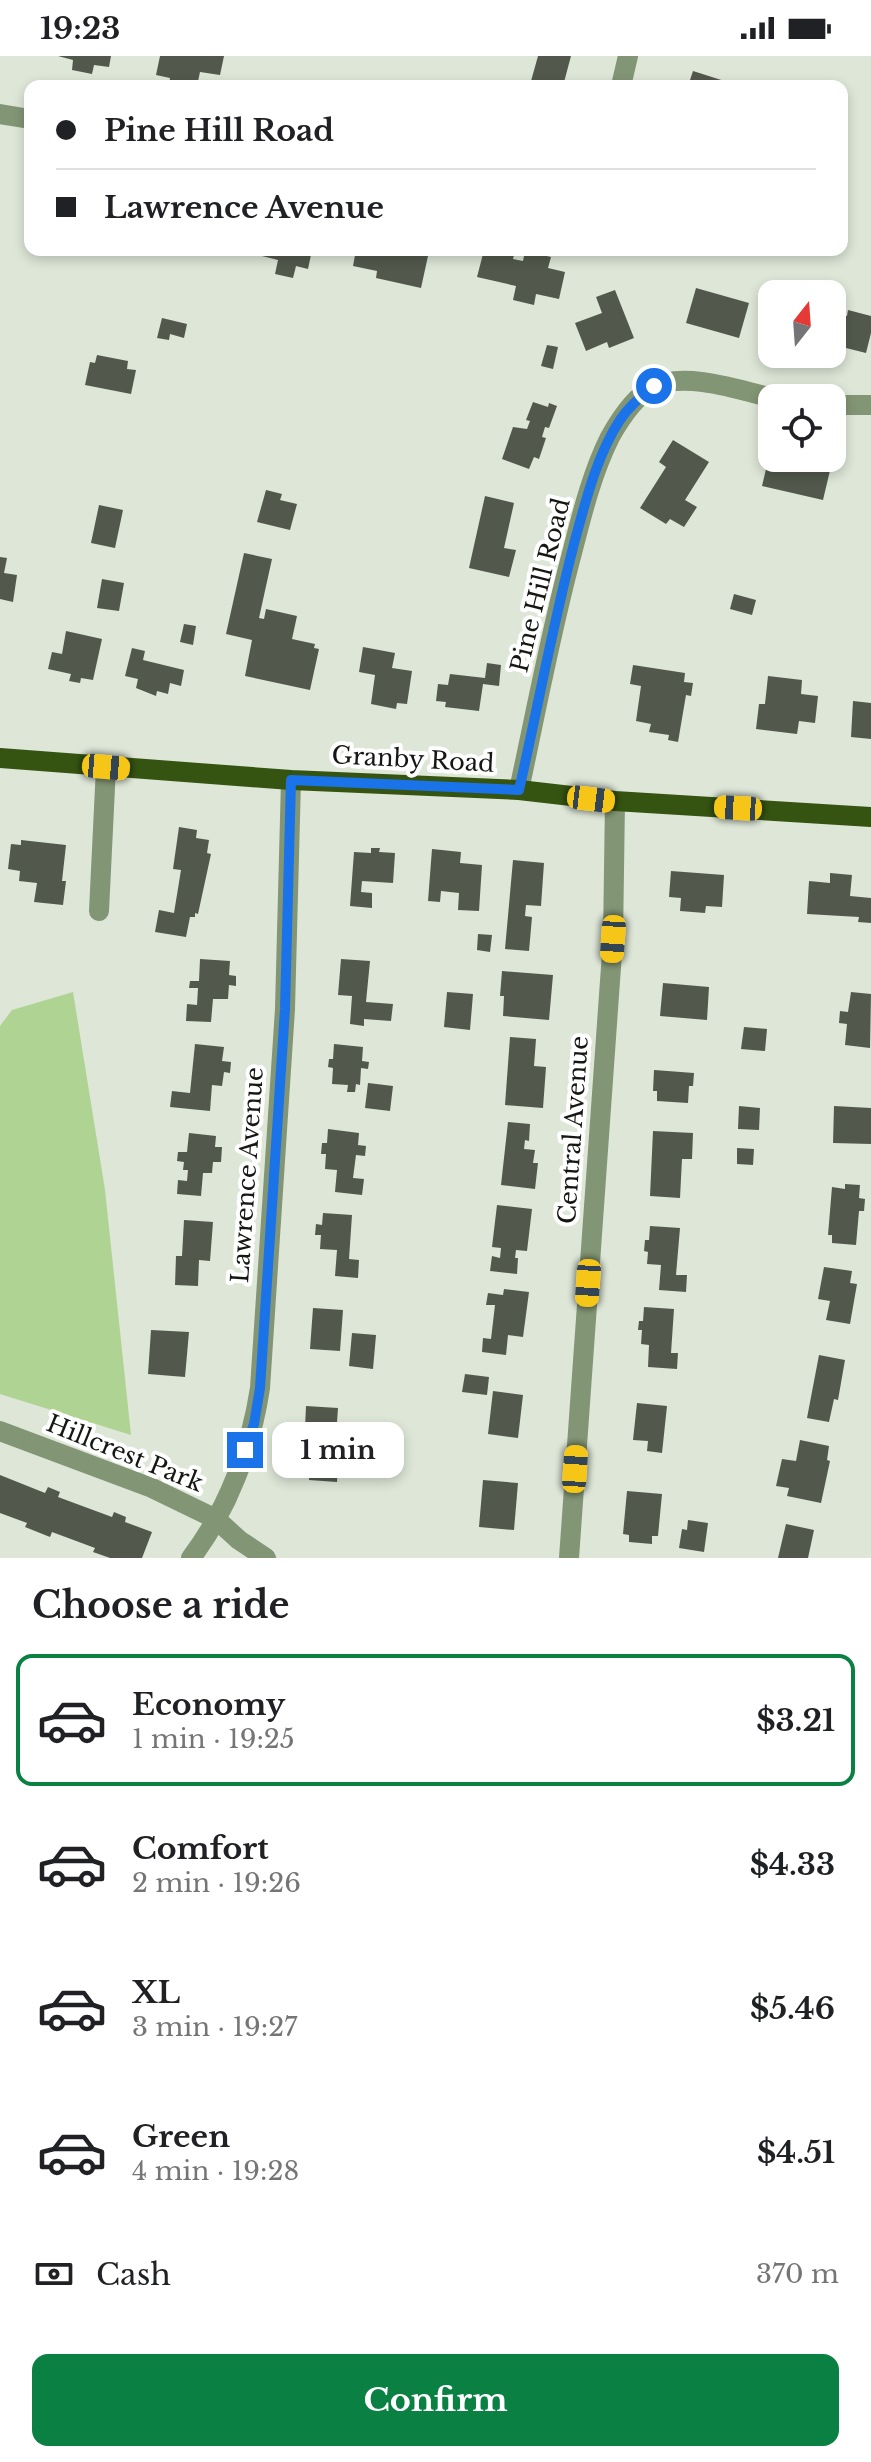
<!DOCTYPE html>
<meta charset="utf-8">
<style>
:root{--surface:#fff;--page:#f6f6f6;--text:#202124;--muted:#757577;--line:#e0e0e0;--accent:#0b8043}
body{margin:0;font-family:"Libre Baskerville",serif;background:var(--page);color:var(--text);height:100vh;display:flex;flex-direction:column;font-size:30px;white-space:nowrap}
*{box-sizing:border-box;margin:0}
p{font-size:26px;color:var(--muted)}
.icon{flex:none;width:44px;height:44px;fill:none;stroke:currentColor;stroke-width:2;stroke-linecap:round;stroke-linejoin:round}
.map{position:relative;height:1502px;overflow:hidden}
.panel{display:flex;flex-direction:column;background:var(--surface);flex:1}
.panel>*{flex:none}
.guide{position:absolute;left:24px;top:24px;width:824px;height:176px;border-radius:16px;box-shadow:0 4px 12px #0003;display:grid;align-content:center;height:176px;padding:0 32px;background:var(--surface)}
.needle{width:52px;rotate:17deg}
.controls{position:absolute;left:758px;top:224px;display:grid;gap:16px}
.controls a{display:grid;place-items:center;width:88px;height:88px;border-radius:16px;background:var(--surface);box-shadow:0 4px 12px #0003;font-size:40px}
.end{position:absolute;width:36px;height:36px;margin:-18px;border:10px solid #1a73e8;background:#fff;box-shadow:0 0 0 4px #fff}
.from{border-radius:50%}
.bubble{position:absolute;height:56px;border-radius:16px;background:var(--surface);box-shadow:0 4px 12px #0003;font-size:26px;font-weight:700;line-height:56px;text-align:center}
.car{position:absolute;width:24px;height:48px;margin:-24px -12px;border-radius:10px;box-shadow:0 0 6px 2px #0007;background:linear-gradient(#f5c518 24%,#345 0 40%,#f5c518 0 76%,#345 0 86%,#f5c518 0)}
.guide b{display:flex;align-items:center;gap:28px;height:76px;font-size:30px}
.guide b+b{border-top:2px solid var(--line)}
.guide i{width:20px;height:20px;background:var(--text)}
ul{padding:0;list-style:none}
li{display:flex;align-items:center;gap:24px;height:132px;margin:0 16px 12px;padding:0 16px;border:4px solid transparent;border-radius:16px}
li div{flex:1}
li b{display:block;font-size:30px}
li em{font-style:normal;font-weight:700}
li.on{border-color:var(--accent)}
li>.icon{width:72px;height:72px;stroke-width:1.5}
h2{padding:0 32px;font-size:36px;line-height:96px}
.pay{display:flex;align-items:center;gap:20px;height:88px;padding:0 32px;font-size:30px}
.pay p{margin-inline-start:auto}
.primary-button{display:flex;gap:16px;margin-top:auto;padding:16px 32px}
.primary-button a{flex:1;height:92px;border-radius:16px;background:var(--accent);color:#fff;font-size:32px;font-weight:700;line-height:92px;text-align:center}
.status{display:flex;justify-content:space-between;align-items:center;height:56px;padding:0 40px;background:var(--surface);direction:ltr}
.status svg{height:22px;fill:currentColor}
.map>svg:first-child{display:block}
.green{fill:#afd392}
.building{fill:#52594c}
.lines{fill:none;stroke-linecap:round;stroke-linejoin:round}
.minor{stroke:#829574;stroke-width:20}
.primary{stroke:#355411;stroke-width:20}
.route{stroke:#1a73e8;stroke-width:10}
.labels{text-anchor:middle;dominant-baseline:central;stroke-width:8;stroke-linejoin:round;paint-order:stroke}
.street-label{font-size:24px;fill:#141712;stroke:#fff}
</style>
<div class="status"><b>19:23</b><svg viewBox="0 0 49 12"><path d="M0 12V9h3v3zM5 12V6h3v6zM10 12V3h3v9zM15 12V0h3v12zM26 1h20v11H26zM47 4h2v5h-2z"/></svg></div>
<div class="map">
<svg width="871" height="1502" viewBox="0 0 871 1502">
<rect width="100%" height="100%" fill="#dde6d7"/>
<path class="green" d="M73 936 105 1134 131 1379 0 1338V970L12 954Z"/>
<path class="building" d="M58 0H111L109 11 94 9 92 18 72 14 73 4Z
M160 0H224L220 19 200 16 197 30 169 29 170 22 156 19Z
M538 0H571L563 30 531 25Z
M693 15 737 29V30H688Z
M238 194H312L308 213 296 210 293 222 275 218 278 204Z
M356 194H398L428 200 421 232 376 222 377 215 353 210Z
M484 194 514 199 513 203 523 205 525 195 551 201 548 212 565 216 559 243 536 238 534 249 513 244 516 230 477 221Z
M696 232 749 247 739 282 686 267Z
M615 234 634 282 609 292 607 286 586 295 575 267 602 257 596 241Z
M848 254 871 260V277L866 297 842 291 843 288 832 285V257L847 260Z
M162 262 187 268 184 282 170 278 169 284 157 282Z
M547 289 558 291 553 313 541 310Z
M97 299 128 305 127 313 136 314 131 338 85 329 90 306 95 307Z
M533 346 548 351 549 347 557 350 549 372 545 371 542 381 546 382 539 403 534 401 529 413 502 403 513 371 527 373 530 365 526 364Z
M673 384 709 406 685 444 697 451 684 471 670 463 666 468 640 452 666 411 659 406Z
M771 392 772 402H793L812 406 814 402 832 406 823 444 762 430Z
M266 434 282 438 280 444 297 448 290 474 257 466Z
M485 440 514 447 504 492 516 494 509 521 469 512Z
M99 449 123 454 115 492 91 487Z
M244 497 272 503 259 562 264 563 266 553 297 560 292 583 315 588 314 592 319 593 310 634 245 620 252 584 226 578Z
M0 501 7 502 4 517 17 519 13 546 0 543Z
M102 523 124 527 119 555 97 552Z
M734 538 756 544 752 559 730 553Z
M184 568 196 570 193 589 180 586Z
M66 575 102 583 93 624 81 622 80 627 69 625 71 618 48 613 52 596 62 598Z
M363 591 395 597 392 612 412 615 407 648 397 647 396 653 371 648 375 619 359 616Z
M132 592 145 595 143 604 184 614 181 630 170 627 168 638 157 635 156 640 136 632 138 623 125 620Z
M487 607 501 609 499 630 483 628 479 655 445 651 446 646 436 645 438 628 448 629 450 618 485 622Z
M633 609 685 617 684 626 693 627 691 640 686 639 678 686 668 684 669 679 649 676 651 668 636 665 641 630 630 628Z
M768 620 802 624 801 638 818 640 815 667 799 665 797 678 756 673 759 648H765Z
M853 645 871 647V683L851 681Z
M179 771 197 774 196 782 209 784 207 797 211 798 198 858 195 857V861H190L186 881 155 876 159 854 174 857 181 814 173 813Z
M21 784 66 789 62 825H66L63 849 34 846 37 827 19 825 20 815 8 813 11 788 21 789Z
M371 792H380L379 796 395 797 393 827 362 825 361 836 372 837V852L350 850 354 796 371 797Z
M432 793 461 796 460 807 482 809 479 855 458 854 459 837 441 835 440 846 428 845Z
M513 804 544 807 541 850 526 849 525 860 532 861 529 895 505 893Z
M671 815 724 819 722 851 706 850 705 857 680 855 681 842 669 841Z
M830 817 852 819 850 840 871 842V867L858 866 859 861 807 858 809 825 830 827Z
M478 878 492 879 490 896 477 894Z
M200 903 230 905 229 919 236 920V930L229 929 228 943H213L211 966 186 965 187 948 197 949 198 932H189L190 925H199Z
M341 903 370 905 366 946 393 948 391 965 364 963V970L350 968 352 940 338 939Z
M502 915 553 919 549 964 503 960 504 940H500Z
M663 927 709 931 707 964 660 960Z
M447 936 473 938 470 974 444 971Z
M851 936 871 938 870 992 845 989 847 968 839 967 840 955 848 956Z
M744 971 767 973 765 995 741 993Z
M510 981 536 983 534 1010 546 1011 543 1052 505 1049Z
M195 988 224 991 222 1005 231 1006 230 1017 224 1016 222 1030 212 1029 210 1055 170 1051 172 1035 190 1037Z
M334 988 363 991 362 1005 369 1006 368 1013 361 1012 360 1029 356 1028 355 1036H347L348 1029 332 1028 333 1012 328 1011 329 1003H333Z
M654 1014 694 1017 693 1030H689L688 1047 657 1045V1035H653Z
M368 1027 393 1030 390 1055 365 1052Z
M739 1050 760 1052 759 1074 738 1073Z
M834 1050 871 1052V1088L833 1087Z
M508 1066 530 1068 529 1085 525 1084 524 1093 535 1094 533 1107H538L535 1133 501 1129Z
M328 1073 359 1077 358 1089 366 1090 365 1100 356 1099 353 1122 364 1123 362 1139 335 1136 337 1114 325 1113 326 1098H321L322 1087H327Z
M653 1075 693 1077 692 1103H682L680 1142 650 1140Z
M189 1077 216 1080 215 1091H222L221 1106H213L212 1117H203L201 1140 177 1138 178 1124 187 1125 188 1114H183L184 1106 177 1105 178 1096H187Z
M737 1092 754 1093 753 1109 737 1108Z
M845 1128 860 1129 859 1142 865 1143 864 1155H859L856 1189 832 1187V1179H828L832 1131 845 1133Z
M497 1149 532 1153 527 1195 516 1194 515 1202H518L517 1218 490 1215 492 1200 500 1202 501 1192 492 1191Z
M323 1157 352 1159 349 1203 359 1204 358 1222 335 1220 337 1194 320 1193 321 1179H315L316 1168 322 1169Z
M184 1164 213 1166 210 1205 199 1204 198 1230 175 1229 176 1200H182Z
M650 1170 680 1172 676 1219H687L686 1236 659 1234 661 1209 647 1208 648 1196 644 1195 645 1184H649Z
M824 1211 852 1215 850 1227 857 1228 850 1268 826 1264 830 1245 818 1243Z
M504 1233 529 1236 523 1281 508 1279 506 1299 482 1296 483 1282 491 1283 495 1249H486L488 1237 503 1239Z
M644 1251 674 1253 671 1297H678L677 1313 648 1311 649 1289 641 1288 642 1274H638L639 1265H643Z
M313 1252 343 1254 340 1295 310 1293Z
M151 1274 189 1276 185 1321 148 1318Z
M352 1277 376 1279 373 1313 349 1310Z
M819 1299 845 1304 838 1344 834 1343 829 1366 807 1362Z
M465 1318 489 1321 487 1339 462 1336Z
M493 1335 523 1339 518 1382 488 1378Z
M637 1347 667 1350 662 1397 647 1395 648 1385 633 1384Z
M306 1350 338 1352 335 1396 328 1395V1409H338L337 1426 309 1424 311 1394H304Z
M800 1384 829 1390 827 1404 830 1405 821 1447 787 1440 789 1432 776 1430 782 1403 796 1405Z
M0 1419 45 1437 48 1431 60 1436 58 1441 112 1461 114 1456 126 1461 125 1466 152 1476 142 1502H110L93 1496 95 1492 52 1476 50 1481 25 1471 27 1467 0 1457Z
M483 1424 518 1427 514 1474 479 1471Z
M627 1435 662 1438 658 1480H652V1488L629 1486V1479L623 1478Z
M688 1464 708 1467 704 1496 679 1492 682 1473 687 1474Z
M786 1468 814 1474 808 1502H778Z"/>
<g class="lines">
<path class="minor" d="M621 30 628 0
M0 58 30 63
M832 349H871
M519 734C536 655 551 575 572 497 582 458 592 417 610 381 620 363 634 341 653 331 684 315 740 334 772 342
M99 855 106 711
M0 1375 152 1432 216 1463 239 1484 266 1502
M191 1502C228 1453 251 1392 260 1332L285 953 291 724
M569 1502 613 883 615 745"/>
<path class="primary" d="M0 702 291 724 519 734 615 745 871 761"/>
</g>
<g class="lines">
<path class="route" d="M245 1394 254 1368 260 1332 285 953 291 724 519 734C538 651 553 567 575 484 586 444 597 399 620 364 629 350 641 340 654 330"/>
</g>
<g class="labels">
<g class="street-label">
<text transform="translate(540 529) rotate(-76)">Pine Hill Road</text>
<text transform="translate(413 703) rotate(3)">Granby Road</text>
<text transform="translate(573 1074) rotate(-86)">Central Avenue</text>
<text transform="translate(247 1119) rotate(-86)">Lawrence Avenue</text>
<text transform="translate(125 1397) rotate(22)">Hillcrest Park</text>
</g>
</g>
</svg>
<div class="controls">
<a><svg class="needle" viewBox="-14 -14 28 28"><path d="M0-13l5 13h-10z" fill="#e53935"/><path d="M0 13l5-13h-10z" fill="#757577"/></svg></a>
<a><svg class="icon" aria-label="locate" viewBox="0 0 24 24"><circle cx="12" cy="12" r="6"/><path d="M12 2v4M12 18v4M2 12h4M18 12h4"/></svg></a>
</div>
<i class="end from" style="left:654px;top:330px"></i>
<i class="end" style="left:245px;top:1394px"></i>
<div class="bubble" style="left:272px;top:1366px;width:132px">1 min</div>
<i class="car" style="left:106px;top:711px;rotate:95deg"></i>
<i class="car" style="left:591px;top:743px;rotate:97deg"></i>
<i class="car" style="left:738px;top:752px;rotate:273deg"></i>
<i class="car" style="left:613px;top:883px;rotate:184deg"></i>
<i class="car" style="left:588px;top:1227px;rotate:184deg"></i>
<i class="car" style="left:575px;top:1413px;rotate:4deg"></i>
<div class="guide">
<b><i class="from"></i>Pine Hill Road</b>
<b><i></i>Lawrence Avenue</b>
</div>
</div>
<section class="panel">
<h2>Choose a ride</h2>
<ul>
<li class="on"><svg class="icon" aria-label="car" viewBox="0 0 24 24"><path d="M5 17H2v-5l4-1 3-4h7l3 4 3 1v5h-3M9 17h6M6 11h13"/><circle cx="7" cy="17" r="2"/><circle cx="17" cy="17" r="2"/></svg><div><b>Economy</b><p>1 min · 19:25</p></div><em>$3.21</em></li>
<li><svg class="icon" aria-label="car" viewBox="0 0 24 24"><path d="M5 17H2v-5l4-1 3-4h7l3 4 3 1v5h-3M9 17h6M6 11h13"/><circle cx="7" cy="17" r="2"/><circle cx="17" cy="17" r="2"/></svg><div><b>Comfort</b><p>2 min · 19:26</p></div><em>$4.33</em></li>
<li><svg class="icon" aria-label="car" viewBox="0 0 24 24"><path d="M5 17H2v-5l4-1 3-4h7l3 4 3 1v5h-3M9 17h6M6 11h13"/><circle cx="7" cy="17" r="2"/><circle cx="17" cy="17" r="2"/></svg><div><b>XL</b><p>3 min · 19:27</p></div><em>$5.46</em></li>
<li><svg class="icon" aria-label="car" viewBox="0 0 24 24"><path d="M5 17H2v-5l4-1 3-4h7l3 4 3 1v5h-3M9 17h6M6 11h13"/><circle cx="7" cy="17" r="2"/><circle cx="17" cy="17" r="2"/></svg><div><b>Green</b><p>4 min · 19:28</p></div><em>$4.51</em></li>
</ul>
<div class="pay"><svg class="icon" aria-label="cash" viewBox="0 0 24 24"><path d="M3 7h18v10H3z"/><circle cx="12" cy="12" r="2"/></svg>Cash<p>370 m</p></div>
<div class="primary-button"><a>Confirm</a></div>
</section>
